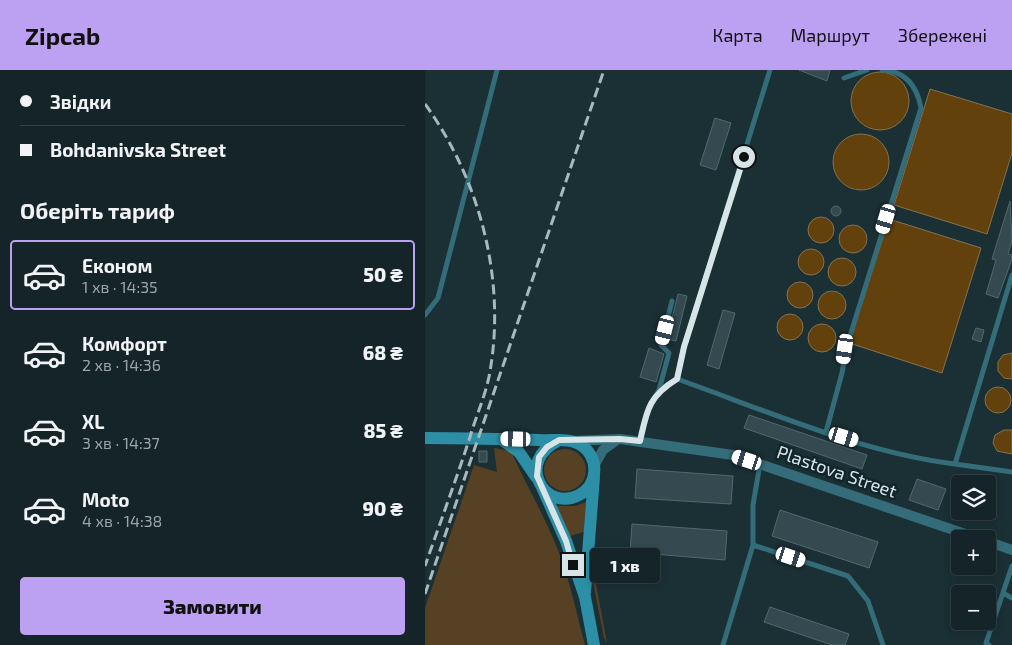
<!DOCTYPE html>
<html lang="uk">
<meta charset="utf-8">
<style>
:root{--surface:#142428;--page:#1d2c30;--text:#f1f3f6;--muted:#9da4a8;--line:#334145;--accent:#bca0f2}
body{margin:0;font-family:"Exo 2",sans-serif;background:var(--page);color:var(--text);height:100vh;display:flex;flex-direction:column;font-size:19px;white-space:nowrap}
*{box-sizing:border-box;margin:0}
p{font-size:16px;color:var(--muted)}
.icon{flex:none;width:28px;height:28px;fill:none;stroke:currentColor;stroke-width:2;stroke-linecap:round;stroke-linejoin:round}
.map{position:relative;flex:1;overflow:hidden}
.side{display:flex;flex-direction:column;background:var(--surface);width:425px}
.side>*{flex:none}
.guide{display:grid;align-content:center;height:110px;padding:0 20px;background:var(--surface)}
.fabs{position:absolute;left:526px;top:405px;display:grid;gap:10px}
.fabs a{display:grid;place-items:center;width:45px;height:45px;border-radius:5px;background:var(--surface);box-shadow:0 2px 8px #0003,0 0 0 1px var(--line);font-size:25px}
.end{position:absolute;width:22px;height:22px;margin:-11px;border:6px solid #d8e5e8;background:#111;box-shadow:0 0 0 2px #111}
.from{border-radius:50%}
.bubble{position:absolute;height:35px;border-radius:5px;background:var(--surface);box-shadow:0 2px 8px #0003,0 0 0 1px var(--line);font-size:16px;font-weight:800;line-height:35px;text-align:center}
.car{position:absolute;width:15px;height:30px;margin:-15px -8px;border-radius:6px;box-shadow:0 0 4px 1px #0007;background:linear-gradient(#fff 24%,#345 0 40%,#fff 0 76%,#345 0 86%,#fff 0)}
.guide b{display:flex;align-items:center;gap:18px;height:48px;font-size:19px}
.guide b+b{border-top:1px solid var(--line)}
.guide i{width:12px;height:12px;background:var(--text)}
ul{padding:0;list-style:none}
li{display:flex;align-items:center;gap:15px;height:70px;margin:0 10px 8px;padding:0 10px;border:2px solid transparent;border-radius:5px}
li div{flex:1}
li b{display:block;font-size:19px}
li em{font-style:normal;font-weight:800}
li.active{border-color:var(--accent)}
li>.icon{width:45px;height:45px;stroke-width:1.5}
h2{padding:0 20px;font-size:22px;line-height:60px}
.primary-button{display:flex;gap:10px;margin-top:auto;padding:10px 20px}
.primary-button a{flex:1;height:58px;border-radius:5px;background:var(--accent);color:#111;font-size:20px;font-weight:800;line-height:58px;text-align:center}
header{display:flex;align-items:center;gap:30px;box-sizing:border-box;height:70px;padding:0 25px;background:var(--accent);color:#111}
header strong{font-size:24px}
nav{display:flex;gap:28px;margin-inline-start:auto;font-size:18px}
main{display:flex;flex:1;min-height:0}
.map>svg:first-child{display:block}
.green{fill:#564124}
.water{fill:#62410d;stroke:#85724f}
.building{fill:#344a50;stroke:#51686e}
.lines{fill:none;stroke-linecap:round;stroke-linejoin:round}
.service{stroke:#346c7a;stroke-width:5}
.minor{stroke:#346c7a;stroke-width:10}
.secondary{stroke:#2c8fa6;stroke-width:12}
.rail{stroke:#a8b8bb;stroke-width:3;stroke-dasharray:10 5;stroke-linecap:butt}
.route{stroke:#d8e5e8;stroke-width:6}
.labels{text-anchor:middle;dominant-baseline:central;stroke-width:5;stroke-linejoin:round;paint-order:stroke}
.street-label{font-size:18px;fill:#d8e5e8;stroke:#10262b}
</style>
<header>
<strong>Zipcab</strong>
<nav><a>Карта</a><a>Маршрут</a><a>Збережені</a></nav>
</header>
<main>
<section class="side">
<div class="guide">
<b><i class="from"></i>Звідки</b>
<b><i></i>Bohdanivska Street</b>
</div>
<h2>Оберіть тариф</h2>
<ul>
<li class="active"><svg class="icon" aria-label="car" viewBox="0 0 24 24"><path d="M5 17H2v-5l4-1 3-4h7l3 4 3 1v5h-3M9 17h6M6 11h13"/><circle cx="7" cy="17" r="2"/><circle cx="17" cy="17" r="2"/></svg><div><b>Економ</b><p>1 хв · 14:35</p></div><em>50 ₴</em></li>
<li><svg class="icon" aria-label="car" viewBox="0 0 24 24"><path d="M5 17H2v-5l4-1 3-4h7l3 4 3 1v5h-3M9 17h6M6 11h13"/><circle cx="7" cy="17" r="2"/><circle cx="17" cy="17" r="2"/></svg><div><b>Комфорт</b><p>2 хв · 14:36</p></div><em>68 ₴</em></li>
<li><svg class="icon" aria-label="car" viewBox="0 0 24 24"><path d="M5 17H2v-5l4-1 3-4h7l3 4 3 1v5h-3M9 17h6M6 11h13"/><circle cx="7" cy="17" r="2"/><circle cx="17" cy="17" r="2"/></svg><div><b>XL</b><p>3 хв · 14:37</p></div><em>85 ₴</em></li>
<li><svg class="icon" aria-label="car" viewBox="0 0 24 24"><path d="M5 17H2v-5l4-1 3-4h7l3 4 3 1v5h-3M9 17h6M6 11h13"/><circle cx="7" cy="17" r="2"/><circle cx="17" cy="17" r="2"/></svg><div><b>Moto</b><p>4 хв · 14:38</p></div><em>90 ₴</em></li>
</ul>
<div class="primary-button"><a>Замовити</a></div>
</section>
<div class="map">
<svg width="587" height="575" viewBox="0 0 587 575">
<rect width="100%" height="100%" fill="#1a3035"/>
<path class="green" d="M69 378 86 381C100 413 118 443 131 475 144 506 151 542 160 575H0V538L49 395 72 402Z
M119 400a21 21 0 1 1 42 0a21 21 0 1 1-42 0Z
M161 432 159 462 145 466 130 436H150Z
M169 475 170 509 182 573 179 568 167 507Z"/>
<path class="water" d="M426 31a29 29 0 1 1 58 0a29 29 0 1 1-58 0Z
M505 19 587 44V83L562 164 469 135Z
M408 92a28 28 0 1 1 56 0a28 28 0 1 1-56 0Z
M383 160a13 13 0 1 1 26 0a13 13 0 1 1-26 0Z
M464 149 556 178 517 303 424 273Z
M414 169a14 14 0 1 1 28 0a14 14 0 1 1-28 0Z
M373 192a13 13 0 1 1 26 0a13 13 0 1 1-26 0Z
M403 202a14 14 0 1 1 28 0a14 14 0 1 1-28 0Z
M362 225a13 13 0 1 1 26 0a13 13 0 1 1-26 0Z
M393 235a14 14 0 1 1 28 0a14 14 0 1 1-28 0Z
M352 257a13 13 0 1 1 26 0a13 13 0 1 1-26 0Z
M383 268a14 14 0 1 1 28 0a14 14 0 1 1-28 0Z
M587 283V309L579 308 573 301V292L578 285Z
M560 330a13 13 0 1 1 26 0a13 13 0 1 1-26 0Z
M579 360H587V384L572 381 568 373 570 365Z"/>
<path class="building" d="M374 0H405L402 11Z
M290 48 306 53 291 100 275 95Z
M585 131 587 171 583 184 587 185V189L573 228 561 224 571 190 567 189Z
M406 141a5 5 0 1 1 10 0a5 5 0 1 1-10 0Z
M253 224 262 226 251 271 242 269Z
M298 240 310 243 294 299 282 295Z
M551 258 559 260 556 272 547 269Z
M224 278 239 284 231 312 215 307Z
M324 345 442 385 437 399 319 358Z
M54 381H62V392H54Z
M212 399 308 406 306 434 210 428Z
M492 409 521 419 513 440 484 430Z
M355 440 453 472 444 498 347 466Z
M207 454 302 461 300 490 205 482Z
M345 537 424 564 420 575H407L339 552Z"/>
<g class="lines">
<path class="service" d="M419 8 442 0
M587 205 530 394 587 402
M0 245 13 228 72 0
M252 309C340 340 437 383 530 394
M234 320 252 309 259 277 345 0
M401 362 417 303 421 279 496 38C492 16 481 1 457 0
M215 371 223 341 234 320 244 283 236 275 247 231
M335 394 328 435V475L423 506 443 531 458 575
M578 523 587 528
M298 575 328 475
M564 575 561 573 587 496"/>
<path class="minor" d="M146 371 195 369 308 385 555 469
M169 396 178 380 192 370
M562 471 587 480"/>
<path class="secondary" d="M0 368C38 368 76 369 114 370 127 371 141 368 152 373 164 378 171 391 169 404 168 413 162 421 154 425 120 443 89 392 134 370
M76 369 94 382 111 407
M117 417 141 471 160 527 169 575
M160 522 169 407"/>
<path class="rail" d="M0 34C53 107 80 204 66 295 63 320 52 343 45 367 31 410 15 453 0 496
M0 524 179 0"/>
</g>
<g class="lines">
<path class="route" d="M148 495 141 471 112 406 114 387 122 377 134 370 195 369 215 371C222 340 223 327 252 309L259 277 319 87"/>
</g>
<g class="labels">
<g class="street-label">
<text transform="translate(412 401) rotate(19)">Plastova Street</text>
</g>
</g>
</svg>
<div class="fabs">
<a><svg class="icon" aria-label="layers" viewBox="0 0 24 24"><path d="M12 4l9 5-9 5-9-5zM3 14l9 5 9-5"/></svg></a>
<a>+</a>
<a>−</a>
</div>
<i class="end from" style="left:319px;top:87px"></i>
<i class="end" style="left:148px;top:495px"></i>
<div class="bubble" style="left:165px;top:478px;width:70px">1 хв</div>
<i class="car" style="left:461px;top:149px;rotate:197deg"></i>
<i class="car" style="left:240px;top:260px;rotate:194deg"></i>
<i class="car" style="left:420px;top:279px;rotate:188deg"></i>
<i class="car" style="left:419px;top:367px;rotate:107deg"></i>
<i class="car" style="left:91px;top:369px;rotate:271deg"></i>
<i class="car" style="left:322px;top:390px;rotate:288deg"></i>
<i class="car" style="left:366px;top:487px;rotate:108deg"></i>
</div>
</main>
